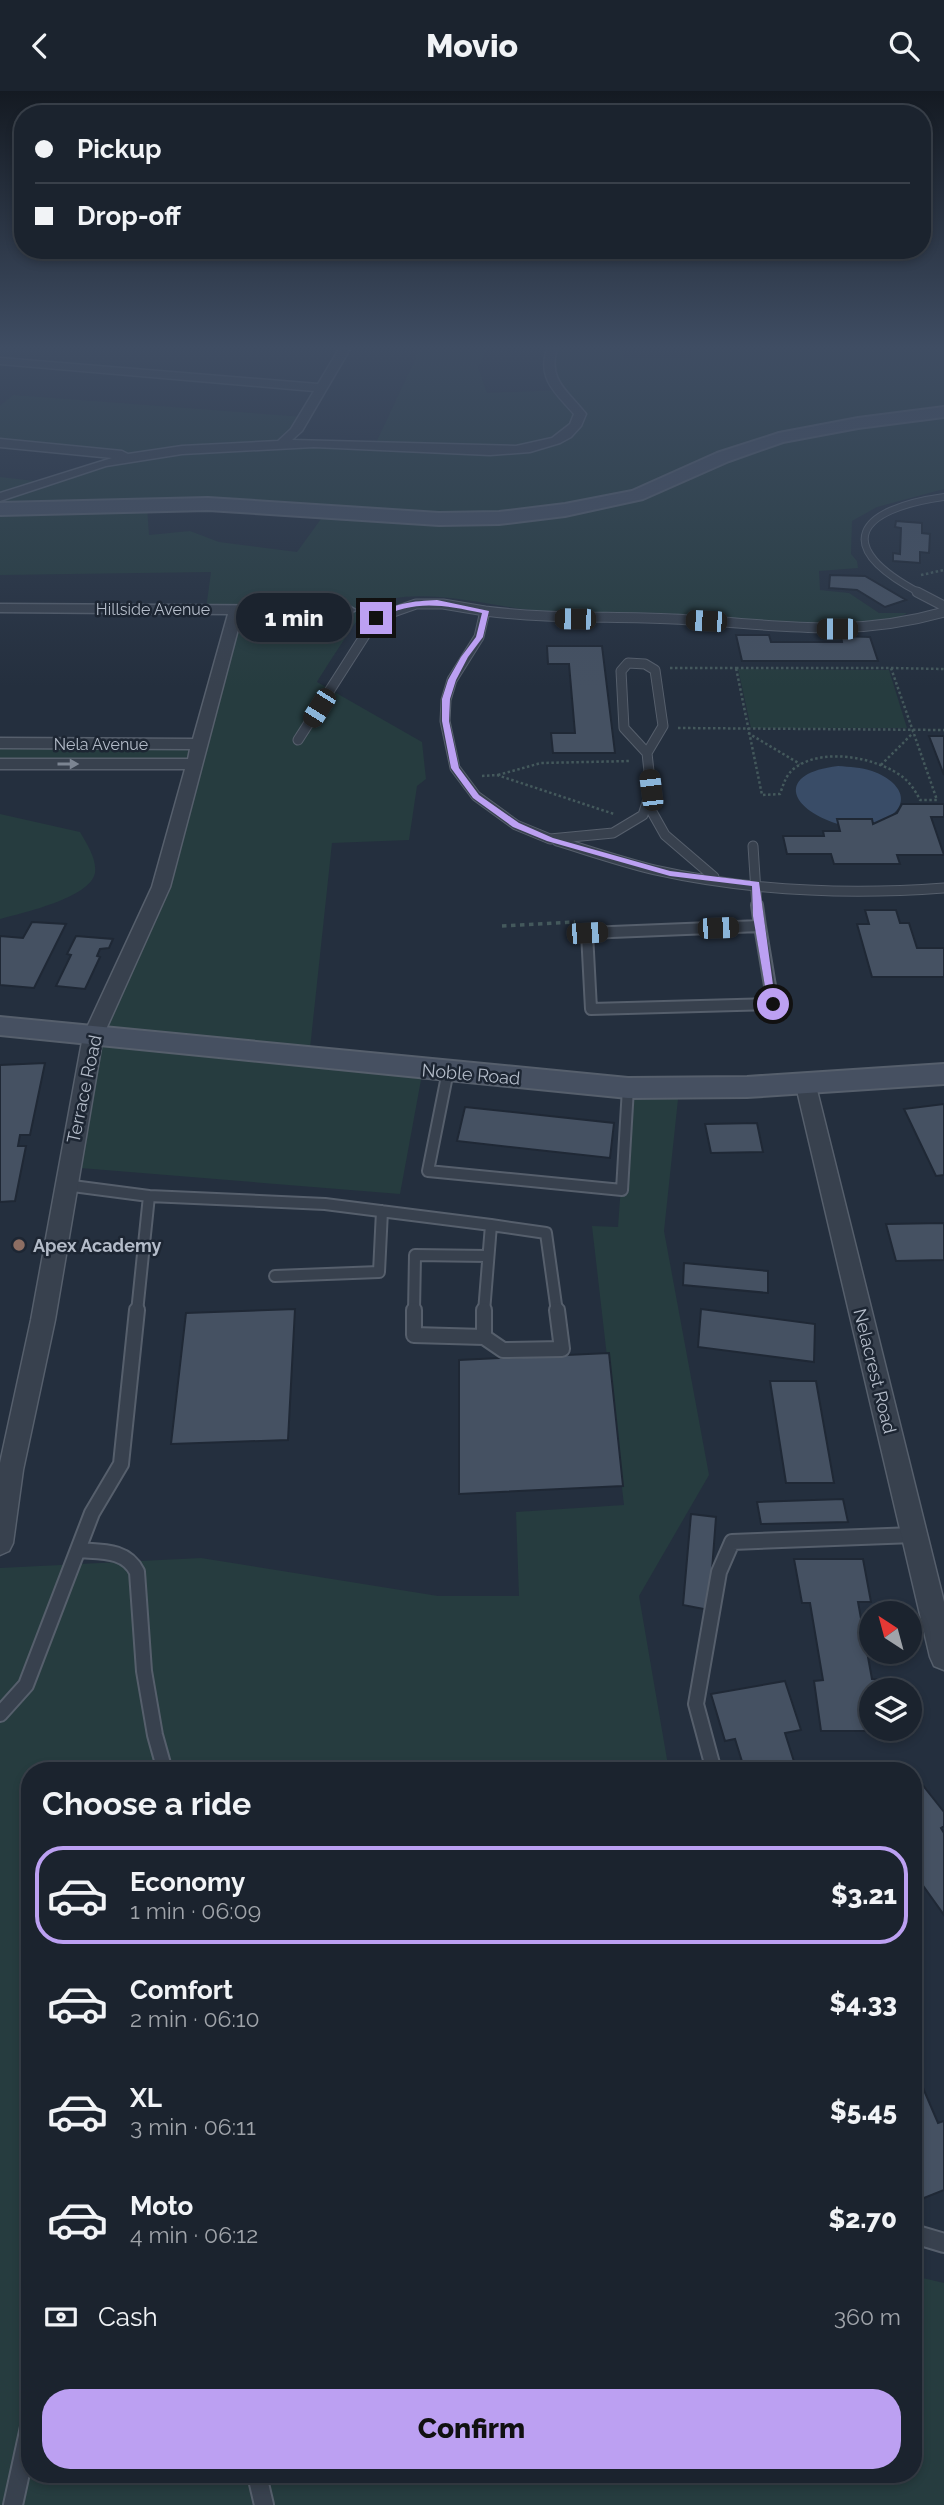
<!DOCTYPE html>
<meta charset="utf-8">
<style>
:root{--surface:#1b232e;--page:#282f3a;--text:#f1f3f6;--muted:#a0a4aa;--line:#39404a;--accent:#bca0f2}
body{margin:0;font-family:Raleway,sans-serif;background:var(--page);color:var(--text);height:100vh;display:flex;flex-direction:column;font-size:26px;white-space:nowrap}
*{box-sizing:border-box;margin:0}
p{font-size:23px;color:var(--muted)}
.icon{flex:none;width:38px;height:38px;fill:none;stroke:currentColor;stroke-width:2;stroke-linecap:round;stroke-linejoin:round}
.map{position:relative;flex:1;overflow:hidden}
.panel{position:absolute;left:21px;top:1671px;width:901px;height:721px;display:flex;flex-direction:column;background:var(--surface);border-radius:28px;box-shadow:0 4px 10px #0003,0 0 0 2px var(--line)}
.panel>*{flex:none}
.guide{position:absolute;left:14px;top:14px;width:917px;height:154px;border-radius:28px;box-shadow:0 4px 10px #0003,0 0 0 2px var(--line);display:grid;align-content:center;height:154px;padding:0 21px;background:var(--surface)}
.needle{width:46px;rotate:324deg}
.controls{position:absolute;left:859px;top:1510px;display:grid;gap:14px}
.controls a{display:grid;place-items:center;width:63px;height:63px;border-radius:50%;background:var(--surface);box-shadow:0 4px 10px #0003,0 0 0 2px var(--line);font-size:35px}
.end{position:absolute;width:32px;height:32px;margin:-16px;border:9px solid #bca0f2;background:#111;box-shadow:0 0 0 4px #111}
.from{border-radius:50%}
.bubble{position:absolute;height:49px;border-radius:24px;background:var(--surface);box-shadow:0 4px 10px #0003,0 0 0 2px var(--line);font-size:23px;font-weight:800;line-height:49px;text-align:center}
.car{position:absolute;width:21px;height:42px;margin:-21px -10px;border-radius:9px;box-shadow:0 0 5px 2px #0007;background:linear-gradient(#222 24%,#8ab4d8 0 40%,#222 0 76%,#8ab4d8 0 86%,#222 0)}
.guide b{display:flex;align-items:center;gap:24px;height:66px;font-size:26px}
.guide b+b{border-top:2px solid var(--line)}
.guide i{width:18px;height:18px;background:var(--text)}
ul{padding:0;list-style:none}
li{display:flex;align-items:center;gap:21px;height:98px;margin:0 14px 10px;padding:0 7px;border:4px solid transparent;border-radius:28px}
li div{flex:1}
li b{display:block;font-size:26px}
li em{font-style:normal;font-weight:800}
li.selected{border-color:var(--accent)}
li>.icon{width:63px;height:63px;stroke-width:1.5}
h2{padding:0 21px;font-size:32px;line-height:84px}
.pay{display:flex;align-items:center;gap:18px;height:77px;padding:0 21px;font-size:26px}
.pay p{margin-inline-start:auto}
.action{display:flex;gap:14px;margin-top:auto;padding:14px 21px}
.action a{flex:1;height:80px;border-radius:28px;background:var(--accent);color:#111;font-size:28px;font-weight:800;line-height:80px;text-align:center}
header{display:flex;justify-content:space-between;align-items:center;height:91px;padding:0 21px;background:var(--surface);font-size:32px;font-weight:800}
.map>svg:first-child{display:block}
.green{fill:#263c3f;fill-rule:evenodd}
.water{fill:#394c67}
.building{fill:#455162;stroke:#1f2835;stroke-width:2}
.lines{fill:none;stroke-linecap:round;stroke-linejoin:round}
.lane-far4-casing{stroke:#565f6c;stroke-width:8}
.lane-far3-casing{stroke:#565f6c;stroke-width:11}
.lane-far2-casing{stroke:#565f6c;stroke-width:14}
.lane-far1-casing{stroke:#565f6c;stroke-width:18}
.lane-casing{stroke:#565f6c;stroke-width:22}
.street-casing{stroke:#565f6c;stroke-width:3}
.secondary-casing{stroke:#565f6c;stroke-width:4}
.path-far1{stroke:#44595c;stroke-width:2.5;stroke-dasharray:2.5 2.5;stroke-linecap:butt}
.path{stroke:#44595c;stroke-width:3.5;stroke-dasharray:4.5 4.5;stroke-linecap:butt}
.lane-far4{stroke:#38414e;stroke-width:6}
.lane-far3{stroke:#38414e;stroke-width:9}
.lane-far2{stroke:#38414e;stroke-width:10}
.lane-far1{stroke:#38414e;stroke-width:14}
.lane{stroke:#38414e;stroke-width:18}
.street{fill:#38414e;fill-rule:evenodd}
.secondary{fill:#465061;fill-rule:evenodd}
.oneway{fill:#7c8592}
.route{fill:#bca0f2}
.education-dot{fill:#8d6e63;stroke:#1d2633;stroke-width:2.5}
.labels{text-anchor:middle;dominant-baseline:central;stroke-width:5;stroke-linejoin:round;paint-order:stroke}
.far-street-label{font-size:16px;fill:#b4bcc9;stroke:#1d2633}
.street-label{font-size:18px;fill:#b4bcc9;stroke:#1d2633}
.poi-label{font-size:18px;font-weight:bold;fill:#b4bcc9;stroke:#1d2633;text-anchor:start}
</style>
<header><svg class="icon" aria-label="back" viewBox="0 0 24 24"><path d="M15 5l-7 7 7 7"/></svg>Movio<svg class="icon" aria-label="search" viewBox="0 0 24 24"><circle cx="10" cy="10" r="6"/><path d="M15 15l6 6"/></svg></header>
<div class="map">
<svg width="944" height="2414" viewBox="0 0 944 2414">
<rect width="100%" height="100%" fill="#242f3e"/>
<path class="green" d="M420 258H487L478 276 487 302 559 299 556 296 552 258H622L623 267H691V258H944V398L877 416 852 430 851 463 857 470 858 477 819 480 820 499 849 502 879 522H907C863 550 716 524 660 522 614 521 568 524 522 518 479 512 405 493 367 517 361 521 324 580 317 591L422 651 426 688 417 695 409 749 332 752 309 967 423 978 400 1103 68 1076 93 945 161 796 196 673H0V652L201 653 236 519 206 518 211 481 0 484V386L44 391 133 366 0 352V315L13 304 304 326 284 350 375 354ZM147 415 326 421 297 461 219 451 190 440 149 444Z
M738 578 889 579 907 637H751Z
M0 723 80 741C87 753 97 768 95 782 90 807 22 822 0 828Z
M628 997 679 999 664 1140 709 1384 639 1505 669 1680H30V2384H914V2185L944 2192V2414H0V1477L201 1467 438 1505H519L516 1421 624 1414 592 1135 618 1136Z"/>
<path class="water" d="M838 675C850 676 861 676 872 680 908 693 913 721 873 733L871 728H838V733C787 717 777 682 838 675Z"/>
<path class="building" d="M896 430 922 432V442L930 443 929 462 920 461V472L893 470V462L900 463 901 437 895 436Z
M830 484 865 485 906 509 885 516 857 499 829 497Z
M736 544H769L771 551H842L841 545 870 546 878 570H742Z
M547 555H602L615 662H553L551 642H575L569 573H548Z
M929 645H944V684Z
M902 713H944V726H931L944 764H897L900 773H834L831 763H787L783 745H824L823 740H840L837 728H872L873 733 897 722Z
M865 819H896L900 832H909L917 857H944V886H872L857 833H869Z
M32 831 66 833 34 897 0 894V845L23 847Z
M76 845 113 848 109 857 100 858 97 865 100 866 85 898 56 895 71 864 67 863Z
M45 972 30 1044H20L18 1055H26L15 1110 0 1111V974Z
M944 1013V1084L936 1085 904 1018Z
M465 1016 614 1032 610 1067 457 1050Z
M757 1032 763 1061 711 1062 705 1033Z
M944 1132V1169L896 1170 886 1133Z
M684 1172 768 1180V1202L683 1194Z
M295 1218 288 1349 171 1353 186 1222Z
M701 1218 815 1233 814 1271 698 1256Z
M609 1262 623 1395 459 1403V1269Z
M770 1290H816L834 1392H786Z
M843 1408 848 1431 761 1433 757 1411Z
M691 1423 716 1426 709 1519 683 1514Z
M794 1468H863L871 1511H858L872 1588 888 1589 890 1600H872V1638H897L898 1640H821L814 1590 823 1589 810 1512H802Z
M785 1590 801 1639 785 1642 797 1680H745L735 1648 725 1650 711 1603Z
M917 1687 944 1721V1735L941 1737 944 1742V1824L914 1782V1689Z
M914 1976 938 2032 944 2030V2099L914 2111Z"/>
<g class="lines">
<g class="lane-far4-casing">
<path id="lane-far4" d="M920 502C831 455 857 418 944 406"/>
</g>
<g class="lane-far3-casing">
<path id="lane-far3" d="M917 501 944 515
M485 520C548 528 610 525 673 528 772 532 845 549 944 521
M628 572 645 573 655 579 663 635 647 662 624 637 621 580Z
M298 649 376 527 416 513H443L485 520 479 546 452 589 446 609 445 630 455 677 476 705 516 734 550 748 613 742 643 724 651 699 647 662
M647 712 665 744 714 786
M557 750C590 760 622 771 655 779 749 800 848 804 944 797
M753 755 757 816"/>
</g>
<g class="lane-far2-casing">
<path id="lane-far2" d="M757 814 760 835
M760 835 773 913 591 918 587 842Z
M448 980 428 1080 622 1099 628 997
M65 1094 149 1105 137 1221
M149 1105 325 1113 491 1134 484 1221
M491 1134 546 1142 557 1221
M275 1185 379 1181 382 1120
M414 1221 415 1164 487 1165"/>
</g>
<g class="lane-far1-casing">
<path id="lane-far1" d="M414 1219V1244L484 1246V1219
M484 1246 503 1259 562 1258 557 1219
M78 1459C100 1461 126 1458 137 1481L144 1580 155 1644 165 1680
M0 1623 26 1594 92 1422 121 1373 137 1219
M714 1680 696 1613 719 1481 732 1451 914 1444"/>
</g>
<g class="lane-casing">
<path id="lane" d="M914 2143 944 2152
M257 2384 264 2414
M13 2414 30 2336"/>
</g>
<g class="street-casing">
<path id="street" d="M339 258H350L302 340 292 349 516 355 552 347 570 333 574 323C556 302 537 288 547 258H557C547 289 569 301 586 323L581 335 571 346 560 352 530 361 490 364 314 356 182 363 106 375 0 410V402L112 367 0 356V348L122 360 128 363 182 355 278 350 291 338 314 300 0 273V267L318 293Z
M0 513 349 515 356 519 349 523H242L170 796 103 945 55 1229 23 1379 13 1452 9 1460 0 1464V1372L31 1229 83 945 152 796 185 678H0V668H188L190 658 0 657V647L193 648 228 523 0 521Z
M806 988 813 990 816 995 944 1511V1579L934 1575 930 1566 796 995 799 990Z"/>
</g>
<g class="secondary-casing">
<path id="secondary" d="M944 316V326L858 337 783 351 729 370 643 408 565 425 499 433 439 434 208 419 0 424V412L208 407 439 422 499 421 565 413 632 400 717 362 779 342 858 327Z
M0 926 628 987 747 986 944 973V993L747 1006 628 1007 0 944Z"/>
</g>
<path class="path-far1" d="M921 484 944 479
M670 577H736
M736 577H891L937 709H920C916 701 911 693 904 687 879 667 825 656 796 676 786 683 784 692 780 703L762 704Z
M891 577 944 578
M678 637 944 639
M748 642 800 673
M881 674 913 642
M498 684 541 672 631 670
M482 685 497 684 614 723"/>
<path class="path" d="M502 835 575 831"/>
<use href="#lane-far4" class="lane-far4"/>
<use href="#lane-far3" class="lane-far3"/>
<use href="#lane-far2" class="lane-far2"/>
<use href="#lane-far1" class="lane-far1"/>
<use href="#lane" class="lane"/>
<use href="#street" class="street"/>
<use href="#secondary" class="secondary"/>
</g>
<defs><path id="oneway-solid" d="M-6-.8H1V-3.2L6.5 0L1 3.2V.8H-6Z" transform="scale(1.75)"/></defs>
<use class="oneway" href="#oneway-solid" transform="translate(68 673)"/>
<linearGradient id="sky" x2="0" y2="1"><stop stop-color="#141a22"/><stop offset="0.43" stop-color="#3f4d63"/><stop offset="1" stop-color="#3f4d63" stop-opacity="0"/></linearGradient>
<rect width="944" height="596" fill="url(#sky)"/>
<path class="route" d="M437 509 489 520 483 546 468 566 456 589 450 608 449 630 459 677 479 704 519 732 553 747 670 780 759 791 776 916 768 913 753 825 752 795 670 785 547 750 513 736 473 707 451 677 442 630V608L448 589 461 566 476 546 482 522C444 514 413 508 379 528L373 527C391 512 414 510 437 509Z"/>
<circle class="education-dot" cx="19" cy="1154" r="7"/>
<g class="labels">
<g class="far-street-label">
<text x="153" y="518">Hillside Avenue</text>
<text x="101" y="653">Nela Avenue</text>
</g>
<g class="street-label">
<text transform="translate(471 983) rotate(5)">Noble Road</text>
<text transform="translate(84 998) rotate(-78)">Terrace Road</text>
<text transform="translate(875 1280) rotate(76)">Nelacrest Road</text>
</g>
<g class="poi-label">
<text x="33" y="1154">Apex Academy</text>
</g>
</g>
</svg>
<div class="controls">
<a><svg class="needle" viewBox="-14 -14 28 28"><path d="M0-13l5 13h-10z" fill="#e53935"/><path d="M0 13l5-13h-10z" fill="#a0a4aa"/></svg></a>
<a><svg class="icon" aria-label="layers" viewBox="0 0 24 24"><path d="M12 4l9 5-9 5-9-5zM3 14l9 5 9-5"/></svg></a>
</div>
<i class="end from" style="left:773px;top:913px"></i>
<i class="end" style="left:376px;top:527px"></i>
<div class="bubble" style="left:236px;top:502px;width:116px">1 min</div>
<i class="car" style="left:575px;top:528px;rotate:271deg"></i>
<i class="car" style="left:706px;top:530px;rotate:273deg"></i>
<i class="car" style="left:837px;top:538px;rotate:270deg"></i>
<i class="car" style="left:319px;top:617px;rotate:212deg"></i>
<i class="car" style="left:651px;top:699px;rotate:353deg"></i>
<i class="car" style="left:718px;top:837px;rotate:88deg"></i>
<i class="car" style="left:587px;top:842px;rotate:87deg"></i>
<div class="guide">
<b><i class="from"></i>Pickup</b>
<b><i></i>Drop-off</b>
</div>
<section class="panel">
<h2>Choose a ride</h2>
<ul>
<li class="selected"><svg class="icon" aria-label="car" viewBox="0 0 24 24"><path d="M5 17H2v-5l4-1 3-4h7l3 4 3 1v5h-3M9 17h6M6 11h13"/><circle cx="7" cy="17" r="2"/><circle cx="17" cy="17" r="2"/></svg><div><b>Economy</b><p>1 min · 06:09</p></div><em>$3.21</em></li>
<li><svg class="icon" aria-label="car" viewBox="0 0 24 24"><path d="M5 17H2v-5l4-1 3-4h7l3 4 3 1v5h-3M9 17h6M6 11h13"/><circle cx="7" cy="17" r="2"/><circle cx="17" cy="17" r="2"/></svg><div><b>Comfort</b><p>2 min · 06:10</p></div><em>$4.33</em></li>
<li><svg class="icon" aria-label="car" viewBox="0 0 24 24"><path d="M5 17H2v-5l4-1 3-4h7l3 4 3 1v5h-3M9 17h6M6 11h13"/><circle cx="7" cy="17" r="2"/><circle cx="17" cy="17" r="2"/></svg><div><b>XL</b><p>3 min · 06:11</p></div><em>$5.45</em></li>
<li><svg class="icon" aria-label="car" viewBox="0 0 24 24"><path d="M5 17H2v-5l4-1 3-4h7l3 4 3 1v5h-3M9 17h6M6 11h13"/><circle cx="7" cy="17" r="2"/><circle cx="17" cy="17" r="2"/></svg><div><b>Moto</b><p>4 min · 06:12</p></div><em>$2.70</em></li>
</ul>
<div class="pay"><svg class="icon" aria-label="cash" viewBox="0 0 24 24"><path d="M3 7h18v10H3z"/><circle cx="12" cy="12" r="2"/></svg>Cash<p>360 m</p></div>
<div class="action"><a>Confirm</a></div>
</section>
</div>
